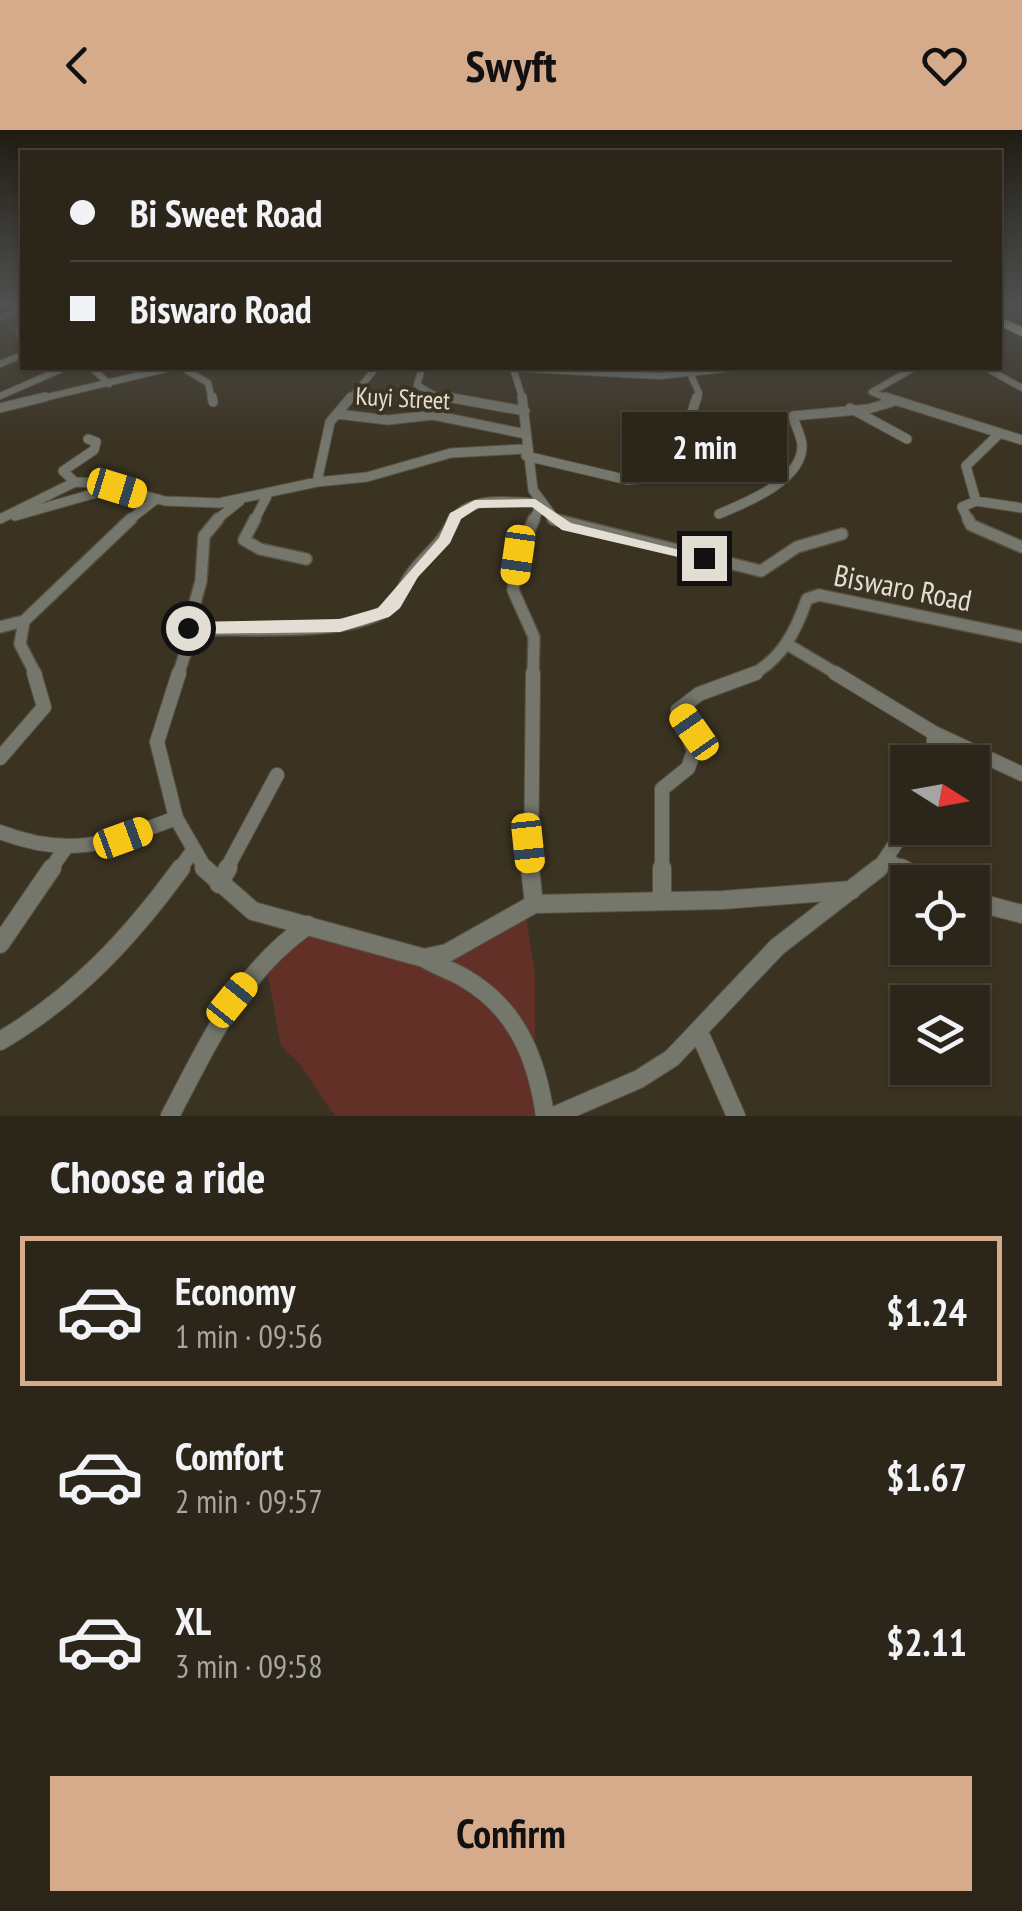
<!DOCTYPE html>
<meta charset="utf-8">
<style>
:root{--surface:#2c261a;--page:#342e23;--text:#f1f3f6;--muted:#a6a5a2;--line:#484339;--accent:#d6ab8b}
body{margin:0;font-family:"PT Sans Narrow",sans-serif;background:var(--page);color:var(--text);height:100vh;display:flex;flex-direction:column;font-size:38px;white-space:nowrap}
*{box-sizing:border-box;margin:0}
p{font-size:32px;color:var(--muted)}
.icon{flex:none;width:55px;height:55px;fill:none;stroke:currentColor;stroke-width:2;stroke-linecap:round;stroke-linejoin:round}
.map{position:relative;height:986px;overflow:hidden}
.side{display:flex;flex-direction:column;background:var(--surface);flex:1}
.side>*{flex:none}
.banner{position:absolute;left:20px;top:20px;width:982px;height:220px;border-radius:0px;box-shadow:0 2px 8px #0004,0 0 0 2px var(--line);display:grid;align-content:center;height:220px;padding:0 50px;background:var(--surface)}
.needle{width:65px;rotate:101deg}
.buttons{position:absolute;left:890px;top:615px;display:grid;gap:20px}
.buttons a{display:grid;place-items:center;width:100px;height:100px;border-radius:0px;background:var(--surface);box-shadow:0 2px 8px #0004,0 0 0 2px var(--line);font-size:50px}
.end{position:absolute;width:45px;height:45px;margin:-22px;border:12px solid #e3ded3;background:#111;box-shadow:0 0 0 5px #111}
.from{border-radius:50%}
.bubble{position:absolute;height:70px;border-radius:0px;background:var(--surface);box-shadow:0 2px 8px #0004,0 0 0 2px var(--line);font-size:32px;font-weight:700;line-height:70px;text-align:center}
.car{position:absolute;width:30px;height:60px;margin:-30px -15px;border-radius:12px;box-shadow:0 0 8px 2px #0007;background:linear-gradient(#f5c518 24%,#345 0 40%,#f5c518 0 76%,#345 0 86%,#f5c518 0)}
.banner b{display:flex;align-items:center;gap:35px;height:95px;font-size:38px}
.banner b+b{border-top:2px solid var(--line)}
.banner i{width:25px;height:25px;background:var(--text)}
ul{padding:0;list-style:none}
li{display:flex;align-items:center;gap:30px;height:150px;margin:0 20px 15px;padding:0 30px;border:5px solid transparent;border-radius:0px}
li div{flex:1}
li b{display:block;font-size:38px}
li em{font-style:normal;font-weight:700}
li.selected{border-color:var(--accent)}
li>.icon{width:90px;height:90px;stroke-width:1.5}
h2{padding:0 50px;font-size:45px;line-height:120px}
.button{display:flex;gap:20px;margin-top:auto;padding:20px 50px}
.button a{flex:1;height:115px;border-radius:0px;background:var(--accent);color:#111;font-size:40px;font-weight:700;line-height:115px;text-align:center}
header{display:flex;justify-content:space-between;align-items:center;height:130px;padding:0 50px;background:var(--accent);color:#111;font-size:45px;font-weight:700}
.map>svg:first-child{display:block}
.green{fill:#633027}
.lines{fill:none;stroke-linecap:round;stroke-linejoin:round}
.street-far4-casing{stroke:#595242;stroke-width:8}
.street-far3-casing{stroke:#595242;stroke-width:11}
.street-far2-casing{stroke:#595242;stroke-width:14}
.street-far1-casing{stroke:#595242;stroke-width:16}
.street-casing{stroke:#595242;stroke-width:20}
.highway-casing{stroke:#595242;stroke-width:3}
.street-far4{stroke:#75776d;stroke-width:6}
.street-far3{stroke:#75776d;stroke-width:9}
.street-far2{stroke:#75776d;stroke-width:11}
.street-far1{stroke:#75776d;stroke-width:14}
.street{stroke:#75776d;stroke-width:18}
.highway{fill:#cfd2bb;fill-rule:evenodd}
.route{fill:#e3ded3}
.labels{text-anchor:middle;dominant-baseline:central;stroke-width:8;stroke-linejoin:round;paint-order:stroke}
.far-street-label{font-size:25px;fill:#e3ded3;stroke:#3b3322}
.street-label{font-size:30px;fill:#e3ded3;stroke:#3b3322}
</style>
<header><svg class="icon" aria-label="back" viewBox="0 0 24 24"><path d="M15 5l-7 7 7 7"/></svg>Swyft<svg class="icon" aria-label="heart" viewBox="0 0 24 24"><path d="M12 20l-8-8c-3-5 5-10 8-4 3-6 11-1 8 4z"/></svg></header>
<div class="map">
<svg width="1022" height="986" viewBox="0 0 1022 986">
<rect width="100%" height="100%" fill="#3b3322"/>
<path class="green" d="M526 786 535 845V986H335L299 933 281 916 267 840 305 801 434 835Z"/>
<g class="lines">
<g class="street-far4-casing">
<path id="street-far4" d="M0 174 22 175
M0 188 22 178
M19 199 22 214
M0 234 22 225
M92 238 109 254
M183 238 208 253 212 270
M422 238 417 255 434 265 462 270
M511 238 659 246 735 238
M513 238 523 270
M986 238 1022 258
M690 243 699 263 696 270
M0 266 64 238
M35 270 170 238
M349 270 376 238
M891 270 872 262 914 238"/>
</g>
<g class="street-far3-casing">
<path id="street-far3" d="M212 267 213 272
M447 267 525 281
M522 267 533 360 556 391
M885 267 1022 310
M0 278 45 267
M850 278 907 309
M337 284 388 290 433 285 526 304
M526 326 628 350 673 345C689 322 686 294 697 267
M75 352 63 341 94 320 96 312 88 309
M317 352 330 292 351 267
M976 371 966 336 1000 303
M719 384C745 373 802 351 802 316 802 306 795 296 793 286L868 279 892 272
M15 386 117 357
M0 389 75 352 98 353 165 371 219 373 317 352 367 347 451 323 524 319
M128 391 155 370
M215 391 240 371
M254 391 267 366
M453 391C469 365 508 372 535 373
M533 391 539 379
M969 391 962 377 976 371 1022 378"/>
</g>
<g class="street-far2-casing">
<path id="street-far2" d="M218 389 204 406 201 451 188 498 193 500C243 498 343 507 385 481 399 473 402 456 412 443 427 423 444 413 454 389
M255 389 244 410 260 419 306 429
M553 389 761 441 797 417 842 404
M968 389 971 395 1022 417
M0 497 24 491
M790 516 839 545
M36 545 20 514 24 491 131 389
M178 545 193 500
M533 545 534 507 513 460 519 424 534 389
M751 545C782 529 796 501 807 469L819 465 1022 507"/>
</g>
<g class="street-far1-casing">
<path id="street-far1" d="M179 543 157 612 176 688 206 740
M835 543 934 603 1022 644
M934 603V632
M0 628 44 577 34 543
M0 702C69 729 110 713 176 688
M886 730 906 740
M50 740 64 720
M179 740 192 722
M226 740 277 645
M531 740 533 543
M662 740V659L688 638 694 621 678 580 699 564 756 543
M878 740 908 695"/>
</g>
<g class="street-casing">
<path id="street" d="M204 738 253 781 424 828 447 823 534 774 723 770 852 760
M530 738 534 774
M662 738V771
M901 738 928 752
M219 754 228 738
M972 771 1022 784
M0 814 52 738
M424 828C437 836 453 841 466 849 517 879 537 929 545 986
M699 902 736 986
M0 911C75 867 130 808 181 738
M170 986C208 914 239 843 308 795
M554 986 639 949 672 928 777 817 879 738"/>
</g>
<g class="highway-casing">
<path id="highway" d="M1000 187 1022 197V206L1000 196Z"/>
</g>
<use href="#street-far4" class="street-far4"/>
<use href="#street-far3" class="street-far3"/>
<use href="#street-far2" class="street-far2"/>
<use href="#street-far1" class="street-far1"/>
<use href="#street" class="street"/>
<use href="#highway" class="highway"/>
</g>
<linearGradient id="sky" x2="0" y2="1"><stop stop-color="#201c13"/><stop offset="0.56" stop-color="#4f504f"/><stop offset="1" stop-color="#4f504f" stop-opacity="0"/></linearGradient>
<rect width="1022" height="311" fill="url(#sky)"/>
<path class="route" d="M535 369 571 393 712 428 704 433 562 400 532 377 478 378 461 389 450 413 418 447 400 478 389 487 340 502 188 504 180 498 188 492 340 489 378 478 439 408 450 383 475 370Z"/>
<g class="labels">
<g class="far-street-label">
<text transform="translate(403 268) rotate(3)">Kuyi Street</text>
</g>
<g class="street-label">
<text transform="translate(903 457) rotate(11)">Biswaro Road</text>
</g>
</g>
</svg>
<div class="buttons">
<a><svg class="needle" viewBox="-14 -14 28 28"><path d="M0-13l5 13h-10z" fill="#e53935"/><path d="M0 13l5-13h-10z" fill="#a6a5a2"/></svg></a>
<a><svg class="icon" aria-label="locate" viewBox="0 0 24 24"><circle cx="12" cy="12" r="6"/><path d="M12 2v4M12 18v4M2 12h4M18 12h4"/></svg></a>
<a><svg class="icon" aria-label="layers" viewBox="0 0 24 24"><path d="M12 4l9 5-9 5-9-5zM3 14l9 5 9-5"/></svg></a>
</div>
<i class="end from" style="left:188px;top:498px"></i>
<i class="end" style="left:704px;top:428px"></i>
<div class="bubble" style="left:622px;top:282px;width:165px">2 min</div>
<i class="car" style="left:117px;top:358px;rotate:107deg"></i>
<i class="car" style="left:518px;top:425px;rotate:188deg"></i>
<i class="car" style="left:694px;top:602px;rotate:325deg"></i>
<i class="car" style="left:123px;top:708px;rotate:70deg"></i>
<i class="car" style="left:528px;top:713px;rotate:174deg"></i>
<i class="car" style="left:232px;top:870px;rotate:39deg"></i>
<div class="banner">
<b><i class="from"></i>Bi Sweet Road</b>
<b><i></i>Biswaro Road</b>
</div>
</div>
<section class="side">
<h2>Choose a ride</h2>
<ul>
<li class="selected"><svg class="icon" aria-label="car" viewBox="0 0 24 24"><path d="M5 17H2v-5l4-1 3-4h7l3 4 3 1v5h-3M9 17h6M6 11h13"/><circle cx="7" cy="17" r="2"/><circle cx="17" cy="17" r="2"/></svg><div><b>Economy</b><p>1 min · 09:56</p></div><em>$1.24</em></li>
<li><svg class="icon" aria-label="car" viewBox="0 0 24 24"><path d="M5 17H2v-5l4-1 3-4h7l3 4 3 1v5h-3M9 17h6M6 11h13"/><circle cx="7" cy="17" r="2"/><circle cx="17" cy="17" r="2"/></svg><div><b>Comfort</b><p>2 min · 09:57</p></div><em>$1.67</em></li>
<li><svg class="icon" aria-label="car" viewBox="0 0 24 24"><path d="M5 17H2v-5l4-1 3-4h7l3 4 3 1v5h-3M9 17h6M6 11h13"/><circle cx="7" cy="17" r="2"/><circle cx="17" cy="17" r="2"/></svg><div><b>XL</b><p>3 min · 09:58</p></div><em>$2.11</em></li>
</ul>
<div class="button"><a>Confirm</a></div>
</section>
